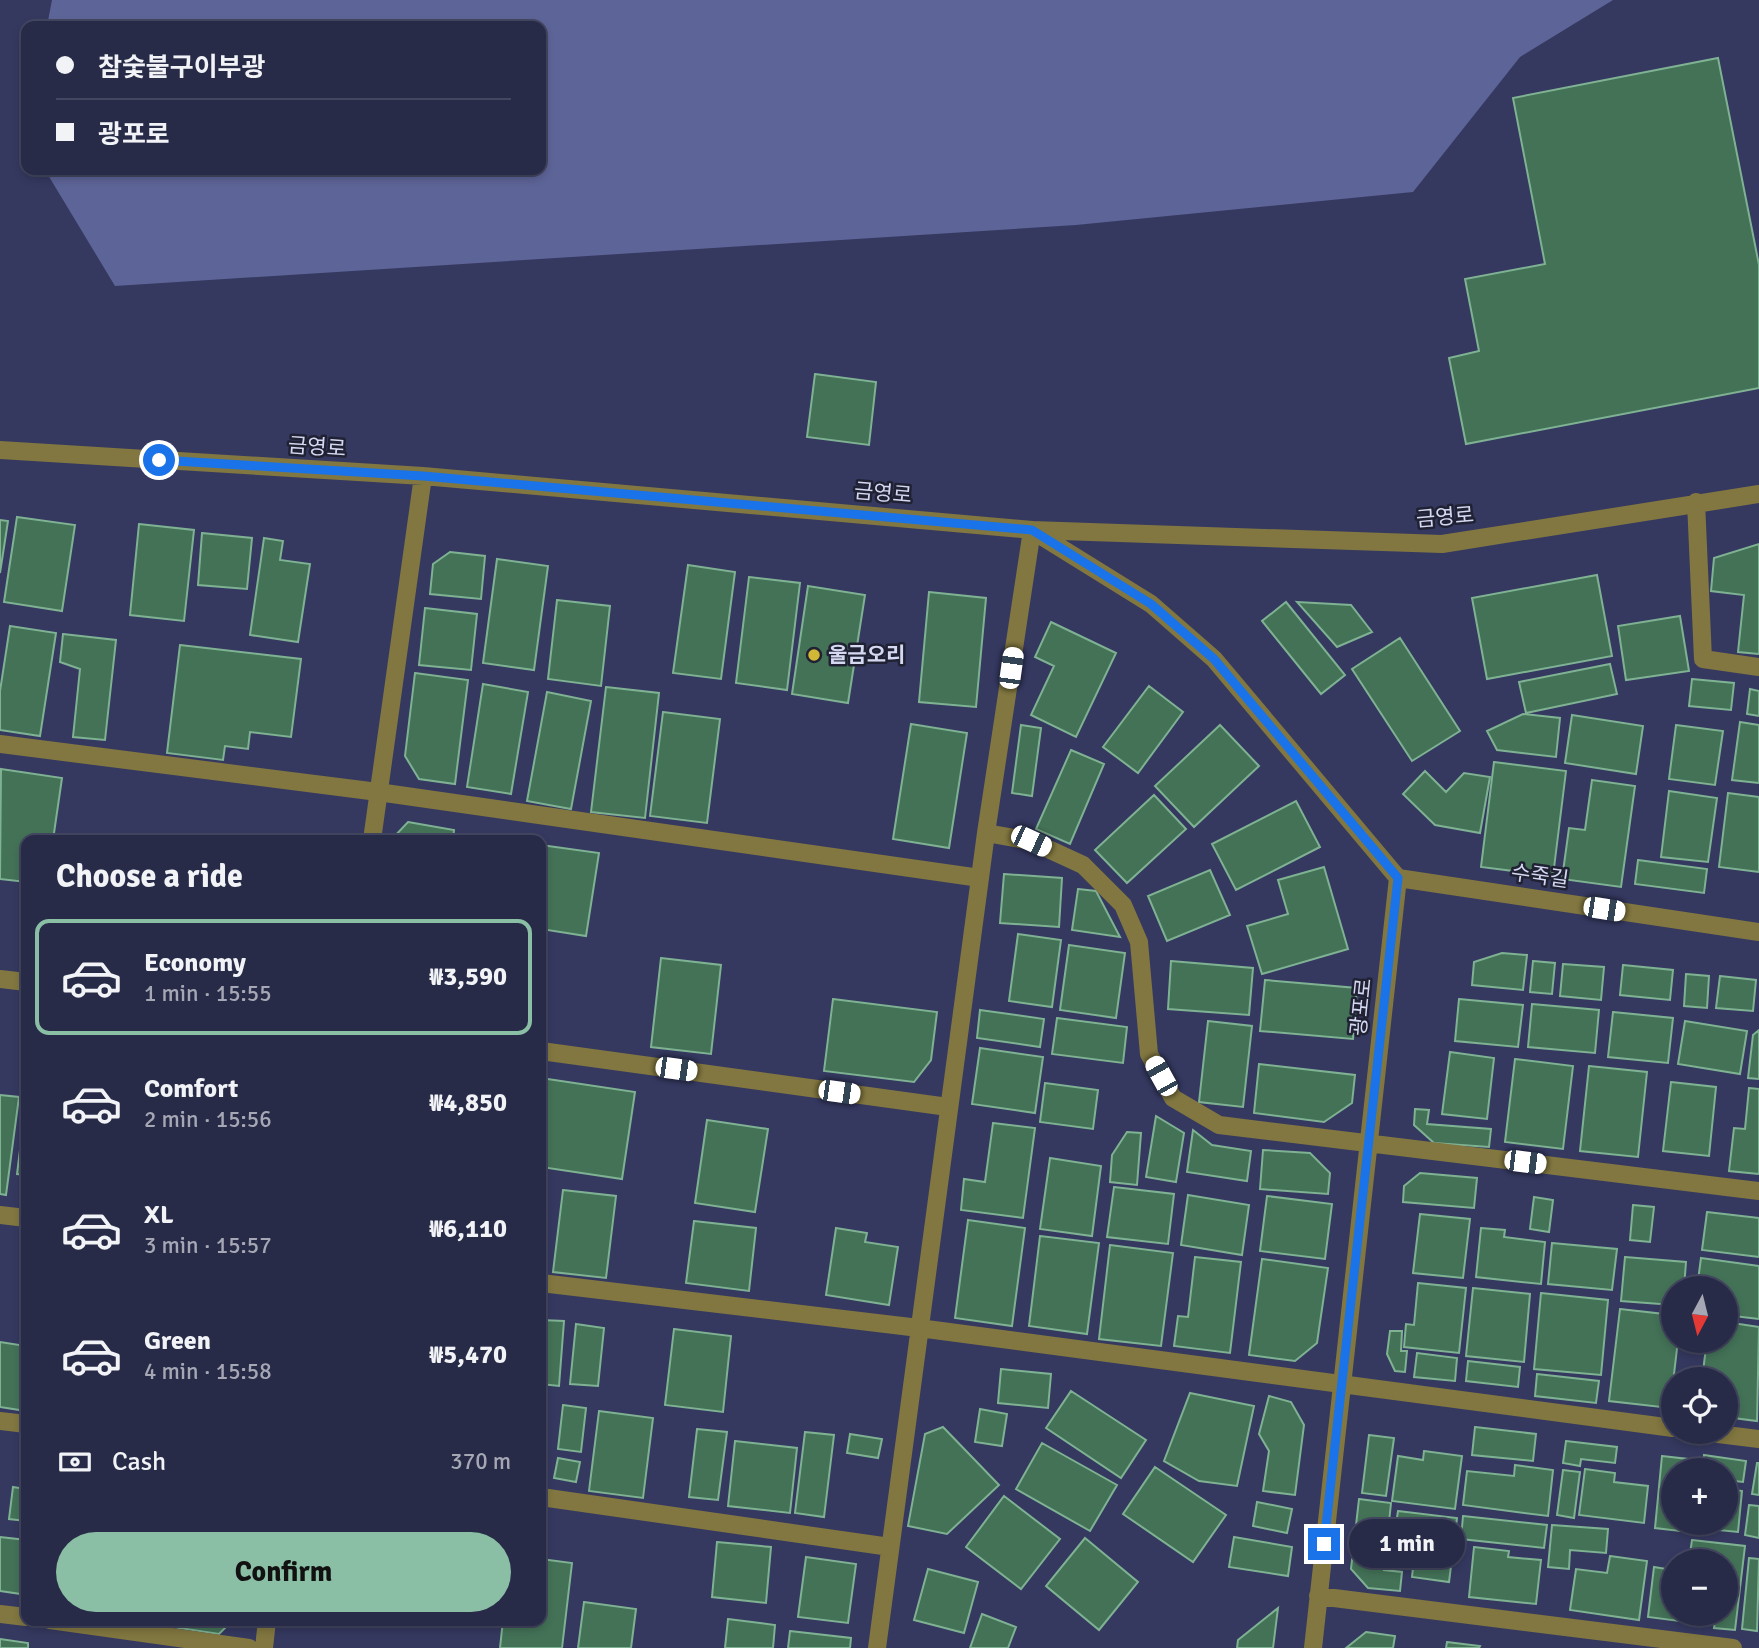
<!DOCTYPE html>
<meta charset="utf-8">
<style>
:root{--surface:#282b48;--page:#30334f;--text:#f1f3f6;--muted:#a5a7b4;--line:#444760;--accent:#8abfa5}
body{margin:0;font-family:Signika,"Noto Sans KR",sans-serif;background:var(--page);color:var(--text);height:100vh;display:flex;flex-direction:column;font-size:26px;white-space:nowrap}
*{box-sizing:border-box;margin:0}
p{font-size:23px;color:var(--muted)}
.icon{flex:none;width:38px;height:38px;fill:none;stroke:currentColor;stroke-width:2;stroke-linecap:round;stroke-linejoin:round}
.map{position:relative;flex:1;overflow:hidden}
.side{position:absolute;left:21px;top:835px;width:525px;height:791px;display:flex;flex-direction:column;background:var(--surface);border-radius:14px;box-shadow:0 4px 10px #0003,0 0 0 2px var(--line)}
.side>*{flex:none}
.hud{position:absolute;left:21px;top:21px;width:525px;height:154px;border-radius:14px;box-shadow:0 4px 10px #0003,0 0 0 2px var(--line);display:grid;align-content:center;height:154px;padding:0 35px;background:var(--surface)}
.needle{width:46px;rotate:187deg}
.fabs{position:absolute;left:1661px;top:1276px;display:grid;gap:14px}
.fabs a{display:grid;place-items:center;width:77px;height:77px;border-radius:50%;background:var(--surface);box-shadow:0 4px 10px #0003,0 0 0 2px var(--line);font-size:35px}
.end{position:absolute;width:32px;height:32px;margin:-16px;border:9px solid #1a73e8;background:#fff;box-shadow:0 0 0 4px #fff}
.from{border-radius:50%}
.bubble{position:absolute;height:49px;border-radius:24px;background:var(--surface);box-shadow:0 4px 10px #0003,0 0 0 2px var(--line);font-size:23px;font-weight:700;line-height:49px;text-align:center}
.car{position:absolute;width:21px;height:42px;margin:-21px -10px;border-radius:9px;box-shadow:0 0 5px 2px #0007;background:linear-gradient(#fff 24%,#345 0 40%,#fff 0 76%,#345 0 86%,#fff 0)}
.hud b{display:flex;align-items:center;gap:24px;height:66px;font-size:26px}
.hud b+b{border-top:2px solid var(--line)}
.hud i{width:18px;height:18px;background:var(--text)}
ul{padding:0;list-style:none}
li{display:flex;align-items:center;gap:21px;height:116px;margin:0 14px 10px;padding:0 21px;border:4px solid transparent;border-radius:14px}
li div{flex:1}
li b{display:block;font-size:26px}
li em{font-style:normal;font-weight:700}
li.selected{border-color:var(--accent)}
li>.icon{width:63px;height:63px;stroke-width:1.5}
h2{padding:0 35px;font-size:32px;line-height:84px}
.pay{display:flex;align-items:center;gap:18px;height:77px;padding:0 35px;font-size:26px}
.pay p{margin-inline-start:auto}
.cta{display:flex;gap:14px;margin-top:auto;padding:14px 35px}
.cta a{flex:1;height:80px;border-radius:42px;background:var(--accent);color:#111;font-size:28px;font-weight:700;line-height:80px;text-align:center}
.map>svg:first-child{display:block}
.green{fill:#5d6497}
.building{fill:#437257;stroke:#7fb193;stroke-width:2}
.lines{fill:none;stroke-linecap:round;stroke-linejoin:round}
.minor{stroke:#827740;stroke-width:18}
.route{stroke:#1a73e8;stroke-width:9}
.poi-dot{fill:#d0b736;stroke:#202234;stroke-width:2.5}
.labels{text-anchor:middle;dominant-baseline:central;stroke-width:5;stroke-linejoin:round;paint-order:stroke}
.street-label{font-size:21px;fill:#d4d8f1;stroke:#202234}
.poi-label{font-size:21px;font-weight:bold;fill:#d4d8f1;stroke:#202234;text-anchor:start}
</style>
<div class="map">
<svg width="1759" height="1648" viewBox="0 0 1759 1648">
<rect width="100%" height="100%" fill="#353960"/>
<path class="green" d="M52 0H1613L1520 57 1413 192 1076 225 115 286 45 170H541V26H47Z"/>
<path class="building" d="M1718 58 1759 265V388L1466 444 1449 358 1479 351 1465 279 1545 264 1513 98Z
M815 374 876 382 869 445 807 437Z
M17 517 75 525 62 611 4 602Z
M0 520 8 521 0 573Z
M139 524 194 530 184 621 130 615Z
M202 533 252 538 247 589 198 585Z
M264 538 283 541 280 560 310 564 298 642 250 635Z
M1759 544V654L1738 652 1744 595 1711 591 1714 558Z
M450 552 485 556 481 599 430 594 433 564Z
M497 559 548 566 534 670 483 663Z
M688 565 735 572 721 679 673 673Z
M1597 575 1612 656 1487 679 1472 598Z
M749 577 800 583 787 690 736 683Z
M808 586 865 595 848 703 792 694Z
M929 592 986 598 976 707 919 702Z
M557 600 610 606 601 686 548 679Z
M1286 602 1345 675 1321 694 1262 621Z
M1297 602 1351 605 1372 632 1337 647Z
M425 608 477 614 471 670 419 665Z
M1680 616 1689 671 1626 680 1618 626Z
M1051 622 1116 653 1076 737 1031 715 1054 666 1035 657Z
M10 626 56 633 40 736 0 730V691Z
M63 634 116 640 105 740 73 737 80 669 60 662Z
M1400 638 1460 731 1412 761 1352 669Z
M180 645 301 659 291 737 250 732 248 749 225 746 223 760 167 753Z
M1610 664 1617 694 1526 713 1519 682Z
M415 673 468 680 455 784 419 779 405 756Z
M1692 679 1734 683 1731 710 1689 706Z
M483 684 528 692 511 794 467 787Z
M1149 686 1183 712 1138 773 1103 747Z
M606 687 659 693 645 818 591 812Z
M1750 689 1759 691V716L1747 714Z
M547 692 591 701 571 809 527 801Z
M663 712 720 719 707 823 650 816Z
M1523 714 1560 718 1556 757 1497 750 1487 731Z
M1572 715 1643 726 1636 774 1565 763Z
M1740 722 1759 725V783L1732 780Z
M911 724 967 733 949 848 893 839Z
M1021 725 1041 728 1032 796 1012 793Z
M1220 725 1259 766 1194 827 1155 786Z
M1676 725 1723 731 1715 785 1669 779Z
M1071 750 1104 764 1070 844 1036 829Z
M1494 762 1566 771 1553 876 1481 867Z
M1 769 62 778 53 840H26V882L0 879Z
M1425 771 1446 792 1464 773 1490 777 1480 833 1435 825 1403 794Z
M1592 780 1635 786 1621 887 1562 879 1569 828 1585 830Z
M1669 791 1717 798 1708 862 1661 857Z
M1728 793 1759 797V872L1719 867Z
M1154 795 1186 829 1127 883 1095 850Z
M1296 801 1320 847 1236 890 1212 844Z
M408 822 454 830 453 840H391Z
M541 845 599 853 586 936 541 929Z
M1638 860 1707 869 1704 893 1635 884Z
M1324 867 1348 949 1262 974 1247 926 1288 914 1278 880Z
M1210 870 1230 915 1167 941 1148 896Z
M1004 874 1062 878 1059 927 1000 923Z
M1078 889 1096 891 1120 937 1072 930Z
M1018 934 1061 940 1052 1007 1009 1001Z
M1069 945 1125 953 1116 1018 1060 1010Z
M1502 953 1527 955 1523 990 1472 985 1474 962Z
M661 958 721 965 711 1054 651 1047Z
M1171 961 1253 968 1249 1015 1168 1009Z
M1533 961 1555 963 1552 994 1530 992Z
M1563 964 1604 967 1601 1000 1560 996Z
M1623 965 1673 970 1670 1000 1620 995Z
M1686 974 1709 976 1707 1008 1684 1006Z
M1720 976 1756 980 1753 1011 1716 1008Z
M1265 980 1357 988 1353 1039 1260 1031Z
M833 999 937 1012 931 1060 914 1082 824 1071Z
M1459 999 1523 1005 1518 1047 1455 1041Z
M1532 1004 1599 1010 1595 1053 1528 1047Z
M980 1010 1044 1019 1040 1047 977 1038Z
M1613 1012 1673 1018 1668 1063 1608 1057Z
M1057 1018 1127 1027 1123 1063 1052 1054Z
M1208 1021 1252 1026 1243 1107 1199 1102Z
M1685 1021 1747 1031 1740 1074 1678 1064Z
M1759 1030V1079L1748 1078 1753 1035Z
M980 1048 1043 1057 1035 1113 972 1104Z
M1450 1052 1494 1058 1487 1119 1442 1114Z
M1515 1059 1573 1066 1563 1149 1505 1142Z
M1259 1064 1355 1075 1352 1103 1324 1122 1254 1113Z
M1589 1066 1647 1072 1638 1157 1580 1151Z
M541 1078 635 1092 622 1179 541 1167Z
M1671 1082 1716 1087 1709 1156 1663 1151Z
M1045 1083 1098 1090 1093 1129 1040 1122Z
M1749 1088 1759 1089V1174L1729 1171 1734 1128 1745 1129Z
M0 1095 19 1097 6 1195 0 1194Z
M26 1102V1175L17 1174Z
M1415 1109 1429 1110 1427 1124 1491 1129 1489 1147 1434 1143 1414 1125Z
M1156 1116 1184 1133 1176 1182 1146 1177Z
M707 1120 768 1129 755 1212 695 1203Z
M993 1123 1035 1128 1023 1218 961 1210 964 1179 985 1182Z
M1193 1130 1212 1145 1251 1151 1247 1181 1187 1172Z
M1127 1132 1141 1133 1137 1185 1110 1182 1112 1155Z
M1263 1150 1310 1153 1330 1173 1328 1194 1260 1189Z
M1050 1158 1101 1166 1092 1236 1040 1229Z
M1420 1173 1477 1178 1474 1208 1403 1202 1404 1186Z
M1114 1187 1174 1194 1168 1244 1107 1237Z
M563 1190 616 1196 606 1278 553 1272Z
M1188 1195 1249 1205 1242 1255 1181 1245Z
M1267 1196 1332 1204 1325 1259 1260 1251Z
M1534 1197 1553 1200 1549 1232 1530 1229Z
M1633 1205 1654 1207 1650 1242 1630 1240Z
M1707 1212 1759 1218V1257L1702 1250Z
M1420 1214 1470 1219 1463 1278 1413 1273Z
M968 1220 1025 1228 1012 1326 955 1318Z
M694 1221 756 1228 749 1291 686 1283Z
M836 1228 867 1233 865 1242 898 1247 889 1305 826 1295Z
M1481 1228 1505 1230 1504 1237 1545 1242 1541 1284 1476 1277Z
M1040 1236 1099 1243 1087 1334 1029 1326Z
M1552 1243 1617 1249 1612 1290 1548 1284Z
M1110 1245 1173 1253 1161 1346 1099 1339Z
M1195 1257 1241 1262 1230 1353 1174 1346 1178 1316 1188 1317Z
M1625 1257 1686 1262 1684 1288H1673V1305L1621 1301Z
M1701 1258 1759 1266V1319L1726 1315V1288H1697Z
M1262 1259 1328 1268 1317 1343 1295 1361 1249 1355Z
M1418 1283 1466 1288 1459 1353 1404 1347 1406 1324 1414 1325Z
M1473 1288 1530 1294 1524 1362 1466 1356Z
M1541 1293 1608 1300 1601 1375 1534 1369Z
M1620 1309 1673 1315V1340H1678L1670 1408 1609 1401Z
M541 1320 564 1321 559 1386 541 1384Z
M1726 1322 1759 1327 1757 1421 1726 1417V1379H1702L1707 1340H1726Z
M576 1324 604 1328 598 1386 570 1384Z
M674 1329 731 1336 723 1412 665 1405Z
M1390 1331H1402L1401 1351H1407L1405 1372 1395 1371 1387 1354Z
M0 1342 26 1346V1411L0 1407Z
M1417 1353 1457 1358 1455 1381 1414 1377Z
M1468 1361 1520 1367 1518 1387 1466 1381Z
M1001 1369 1051 1374 1048 1408 998 1403Z
M1537 1374 1599 1381 1596 1403 1535 1396Z
M1071 1391 1146 1440 1121 1478 1046 1428Z
M1190 1393 1254 1406 1237 1486 1199 1481 1164 1461Z
M1269 1396 1291 1402 1304 1425 1295 1495 1263 1491 1269 1451 1259 1434Z
M563 1405 586 1408 581 1452 558 1449Z
M980 1409 1007 1414 1002 1446 975 1442Z
M599 1411 653 1418 643 1498 589 1491Z
M943 1427 999 1485 947 1534 908 1526 925 1434Z
M1475 1427 1536 1434 1533 1461 1472 1455Z
M697 1429 727 1432 718 1500 689 1497Z
M805 1432 834 1435 824 1517 795 1513Z
M850 1434 882 1439 878 1458 847 1453Z
M1369 1435 1394 1438 1386 1496 1362 1493Z
M735 1441 797 1448 790 1513 728 1506Z
M1566 1441 1617 1447 1615 1463 1581 1459 1580 1466 1563 1463Z
M1042 1443 1117 1485 1090 1531 1016 1489Z
M1424 1451 1462 1456 1455 1509 1392 1501 1398 1456 1423 1460Z
M1704 1455 1746 1461 1743 1482 1726 1480V1470H1702Z
M1662 1456 1688 1459 1687 1470H1673V1522H1681L1680 1531 1655 1528Z
M558 1458 580 1462 576 1482 554 1478Z
M1757 1463H1759V1495L1752 1494Z
M1515 1465 1553 1470 1548 1516 1463 1505 1467 1471 1514 1476Z
M1155 1467 1226 1515 1193 1562 1123 1514Z
M1585 1469 1615 1473 1614 1482 1648 1486 1644 1523 1579 1515Z
M1563 1470 1580 1472 1574 1518 1557 1515Z
M13 1487 26 1489V1521L9 1519Z
M1726 1488 1742 1491 1738 1532 1688 1527 1689 1522H1726Z
M1004 1496 1060 1539 1021 1589 966 1547Z
M1359 1499 1391 1503 1384 1570 1402 1572 1400 1591 1368 1588 1351 1569Z
M1257 1502 1292 1509 1287 1533 1253 1526Z
M1749 1505 1759 1506V1538L1745 1535Z
M1398 1511 1457 1518 1449 1582 1412 1577 1414 1559 1403 1558 1405 1538 1394 1537Z
M1463 1516 1547 1525 1544 1548 1461 1539Z
M1552 1525 1608 1529 1606 1553 1570 1550 1569 1569 1548 1567Z
M0 1537 26 1540 21 1594 0 1591Z
M1234 1537 1292 1547 1288 1576 1229 1567Z
M1085 1538 1138 1582 1099 1630 1046 1586Z
M1692 1540 1745 1546 1735 1630 1714 1628 1716 1614H1726V1561H1689Z
M717 1542 771 1547 766 1603 712 1597Z
M1474 1547 1509 1551 1508 1557 1541 1560 1536 1604 1469 1597Z
M1610 1556 1647 1561 1639 1620 1570 1610 1576 1569 1607 1573Z
M806 1557 856 1564 848 1623 798 1617Z
M1749 1558 1759 1559 1757 1631 1742 1629Z
M541 1559 572 1563 562 1648H500L503 1620H541Z
M1654 1567 1673 1570V1614H1711L1710 1625 1648 1617Z
M928 1569 978 1582 964 1633 914 1620Z
M584 1602 636 1609 631 1648H578Z
M1278 1608 1273 1648H1237L1238 1640Z
M982 1614 1016 1627 1008 1648H970Z
M728 1619 775 1625 773 1648H725Z
M101 1620H154L153 1628Z
M166 1620H233L219 1634 166 1626Z
M790 1631 851 1638 850 1648H788Z
M1366 1632 1395 1636 1393 1648H1346Z
M0 1639 28 1643V1648H0Z
M1447 1642 1480 1646 1479 1648H1446Z"/>
<g class="lines">
<path class="minor" d="M0 450 423 476 1032 530 1442 544 1759 494
M1696 502 1703 659 1759 667
M1035 532 1151 604 1214 659 1398 878 1313 1648
M0 744 378 792 980 878
M986 833 1031 841 1083 865 1123 905 1139 942 1149 1054 1173 1098 1219 1125 1759 1191
M372 840 423 476
M1398 878 1759 932
M0 979 26 982
M541 1051 948 1107
M0 1215 26 1218
M541 1283 919 1328 1673 1428
M0 1421 26 1424
M1702 1432 1759 1439
M541 1497 890 1547
M1318 1596 1733 1648
M0 1614 26 1617
M50 1620 249 1648
M264 1648 267 1620
M877 1648 986 833 1032 530"/>
</g>
<g class="lines">
<path class="route" d="M159 460 423 476 1032 530 1151 604 1214 659 1398 878 1324 1544"/>
</g>
<circle class="poi-dot" cx="814" cy="655" r="7"/>
<g class="labels">
<g class="street-label">
<text transform="translate(317 447) rotate(4)">금영로</text>
<text transform="translate(883 493) rotate(5)">금영로</text>
<text transform="translate(1445 517) rotate(-5)">금영로</text>
<text transform="translate(1540 876) rotate(8)">수죽길</text>
<text transform="translate(1361 1007) rotate(-84)">광포로</text>
</g>
<g class="poi-label">
<text x="828" y="655">울금오리</text>
</g>
</g>
</svg>
<div class="fabs">
<a><svg class="needle" viewBox="-14 -14 28 28"><path d="M0-13l5 13h-10z" fill="#e53935"/><path d="M0 13l5-13h-10z" fill="#a5a7b4"/></svg></a>
<a><svg class="icon" aria-label="locate" viewBox="0 0 24 24"><circle cx="12" cy="12" r="6"/><path d="M12 2v4M12 18v4M2 12h4M18 12h4"/></svg></a>
<a>+</a>
<a>−</a>
</div>
<i class="end from" style="left:159px;top:460px"></i>
<i class="end" style="left:1324px;top:1544px"></i>
<div class="bubble" style="left:1349px;top:1519px;width:116px">1 min</div>
<i class="car" style="left:1011px;top:668px;rotate:8deg"></i>
<i class="car" style="left:1031px;top:841px;rotate:115deg"></i>
<i class="car" style="left:1604px;top:909px;rotate:99deg"></i>
<i class="car" style="left:676px;top:1069px;rotate:98deg"></i>
<i class="car" style="left:1161px;top:1076px;rotate:331deg"></i>
<i class="car" style="left:839px;top:1092px;rotate:98deg"></i>
<i class="car" style="left:1525px;top:1162px;rotate:97deg"></i>
<div class="hud">
<b><i class="from"></i>참숯불구이부광</b>
<b><i></i>광포로</b>
</div>
<section class="side">
<h2>Choose a ride</h2>
<ul>
<li class="selected"><svg class="icon" aria-label="car" viewBox="0 0 24 24"><path d="M5 17H2v-5l4-1 3-4h7l3 4 3 1v5h-3M9 17h6M6 11h13"/><circle cx="7" cy="17" r="2"/><circle cx="17" cy="17" r="2"/></svg><div><b>Economy</b><p>1 min · 15:55</p></div><em>₩3,590</em></li>
<li><svg class="icon" aria-label="car" viewBox="0 0 24 24"><path d="M5 17H2v-5l4-1 3-4h7l3 4 3 1v5h-3M9 17h6M6 11h13"/><circle cx="7" cy="17" r="2"/><circle cx="17" cy="17" r="2"/></svg><div><b>Comfort</b><p>2 min · 15:56</p></div><em>₩4,850</em></li>
<li><svg class="icon" aria-label="car" viewBox="0 0 24 24"><path d="M5 17H2v-5l4-1 3-4h7l3 4 3 1v5h-3M9 17h6M6 11h13"/><circle cx="7" cy="17" r="2"/><circle cx="17" cy="17" r="2"/></svg><div><b>XL</b><p>3 min · 15:57</p></div><em>₩6,110</em></li>
<li><svg class="icon" aria-label="car" viewBox="0 0 24 24"><path d="M5 17H2v-5l4-1 3-4h7l3 4 3 1v5h-3M9 17h6M6 11h13"/><circle cx="7" cy="17" r="2"/><circle cx="17" cy="17" r="2"/></svg><div><b>Green</b><p>4 min · 15:58</p></div><em>₩5,470</em></li>
</ul>
<div class="pay"><svg class="icon" aria-label="cash" viewBox="0 0 24 24"><path d="M3 7h18v10H3z"/><circle cx="12" cy="12" r="2"/></svg>Cash<p>370 m</p></div>
<div class="cta"><a>Confirm</a></div>
</section>
</div>
